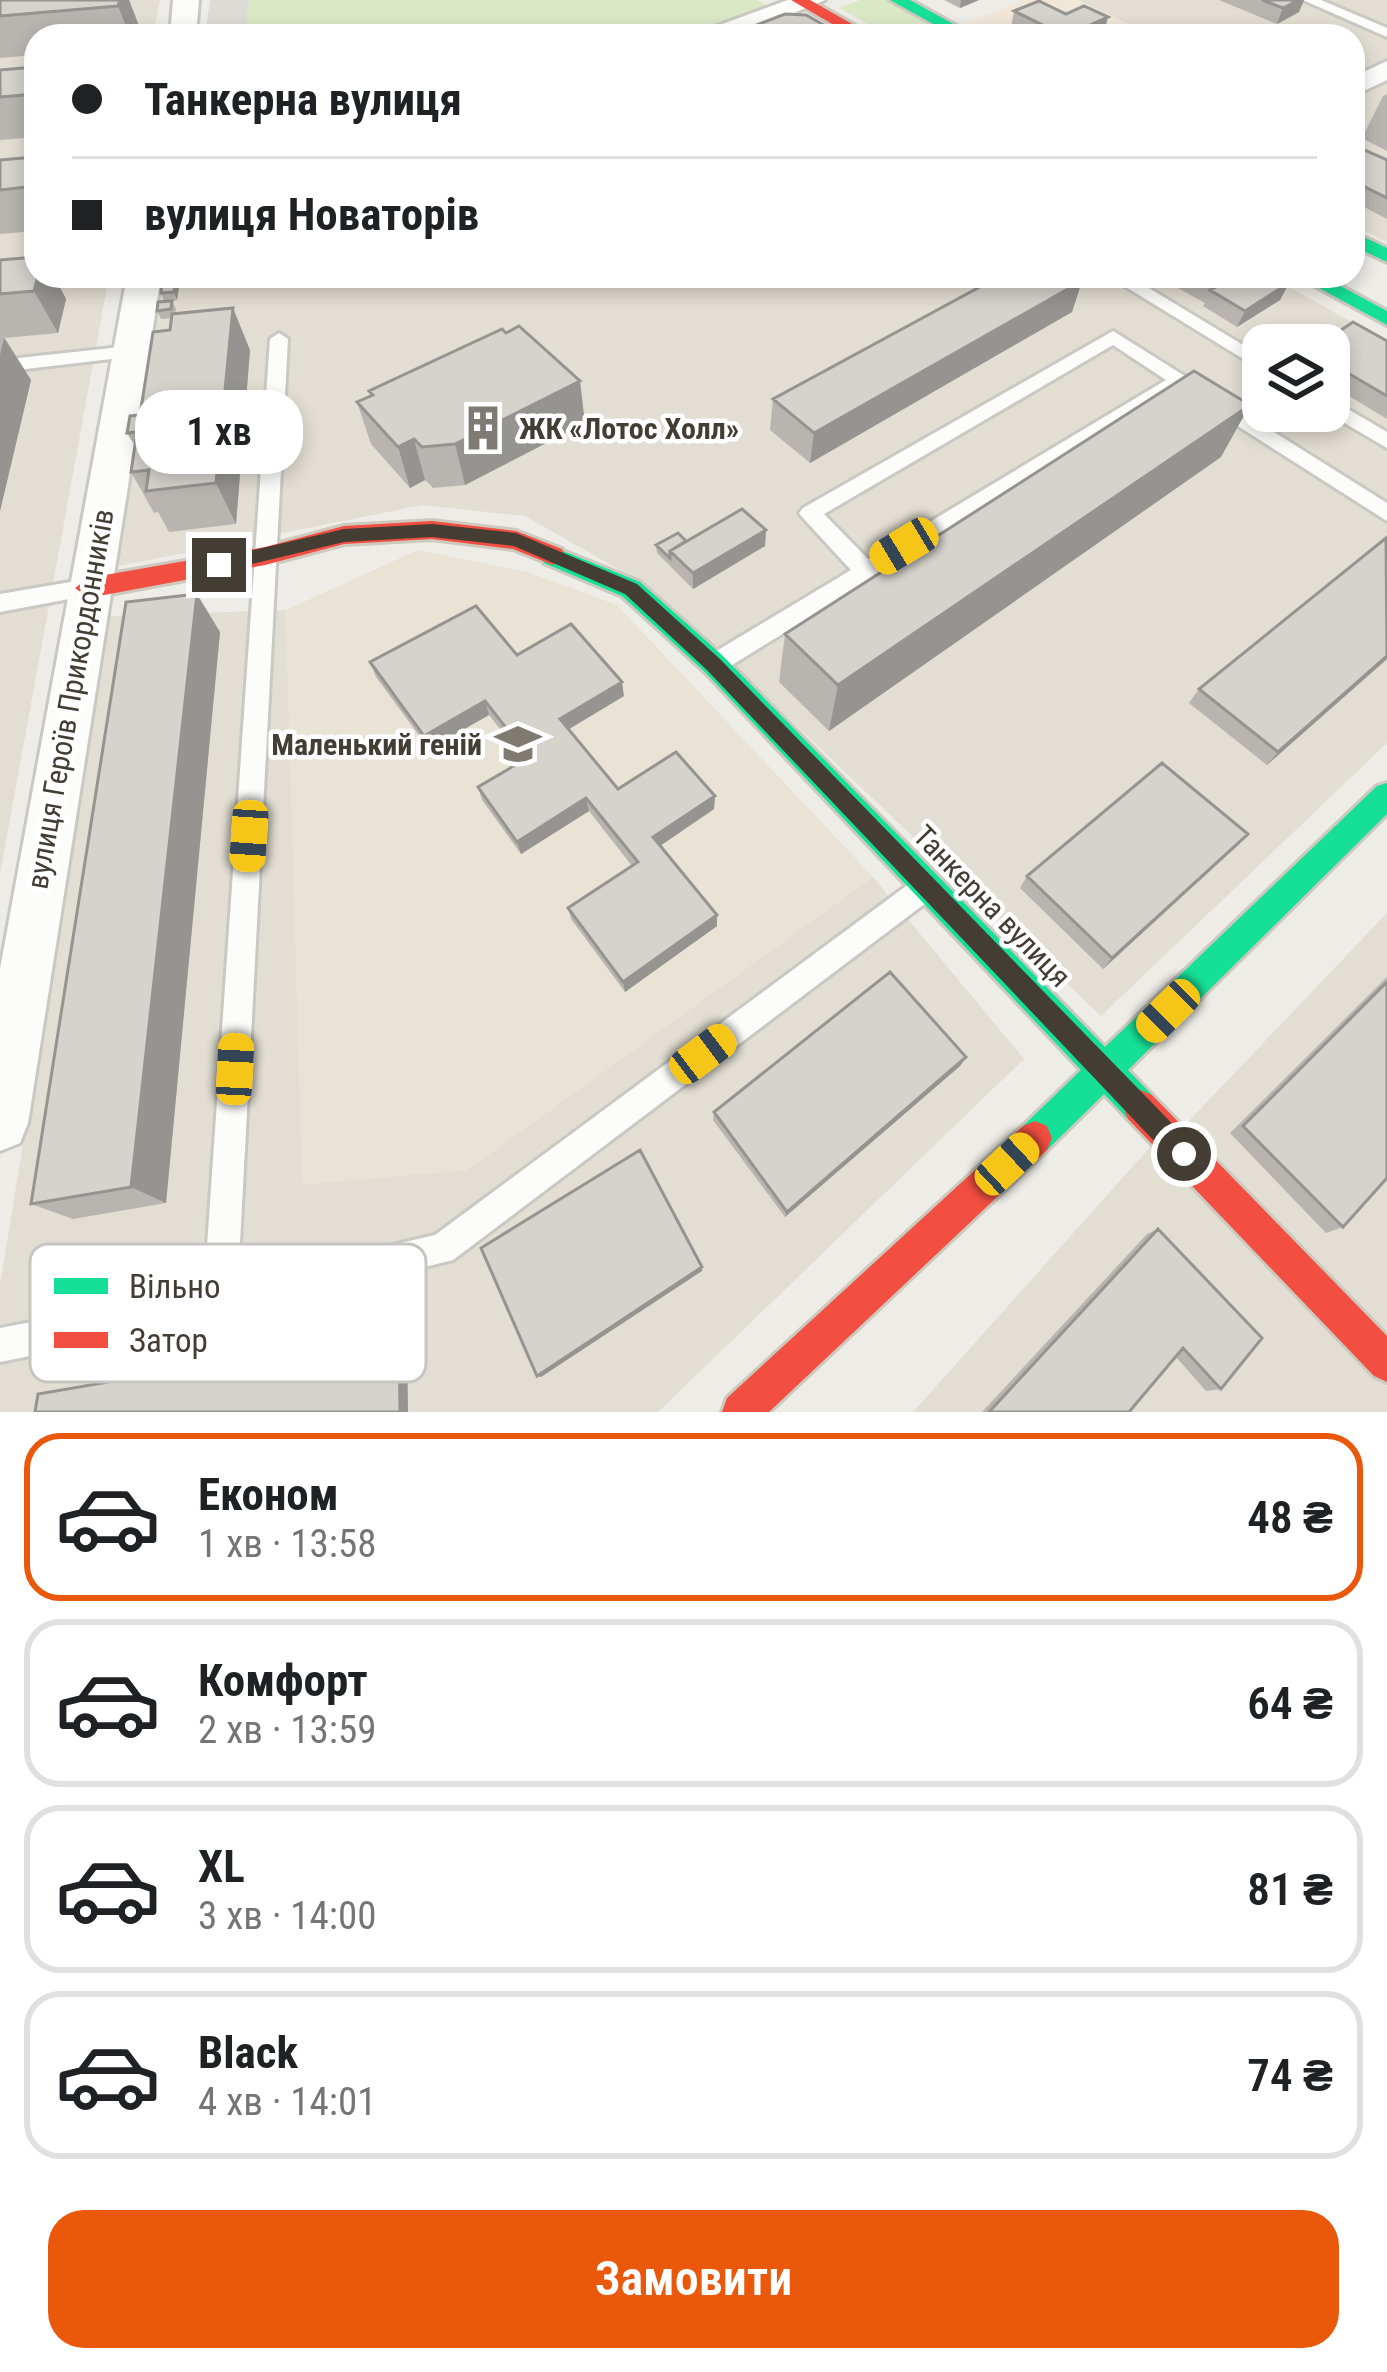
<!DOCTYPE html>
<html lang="uk">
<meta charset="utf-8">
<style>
:root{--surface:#fff;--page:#f6f6f6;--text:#202124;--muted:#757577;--line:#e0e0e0;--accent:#ea580c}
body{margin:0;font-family:"Roboto Condensed",sans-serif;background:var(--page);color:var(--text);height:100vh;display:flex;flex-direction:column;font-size:45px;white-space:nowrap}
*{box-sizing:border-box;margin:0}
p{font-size:39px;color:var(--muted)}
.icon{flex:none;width:66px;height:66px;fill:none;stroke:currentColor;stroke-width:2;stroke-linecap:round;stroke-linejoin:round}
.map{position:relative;height:1412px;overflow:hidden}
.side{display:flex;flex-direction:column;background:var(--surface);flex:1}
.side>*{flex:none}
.hud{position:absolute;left:24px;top:24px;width:1341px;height:264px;border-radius:36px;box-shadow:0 6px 18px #0003;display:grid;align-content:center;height:264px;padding:0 48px;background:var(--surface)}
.fabs{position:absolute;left:1242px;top:324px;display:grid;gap:24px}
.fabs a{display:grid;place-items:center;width:108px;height:108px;border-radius:24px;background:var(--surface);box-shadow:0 6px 18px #0003;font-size:60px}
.end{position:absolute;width:54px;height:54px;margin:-27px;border:15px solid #433d34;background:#fff;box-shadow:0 0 0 6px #fff}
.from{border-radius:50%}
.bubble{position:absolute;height:84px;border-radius:36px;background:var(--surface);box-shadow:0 6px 18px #0003;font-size:39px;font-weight:600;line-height:84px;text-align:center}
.car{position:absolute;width:36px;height:72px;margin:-36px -18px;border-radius:15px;box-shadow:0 0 9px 3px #0007;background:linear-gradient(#f5c518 24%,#345 0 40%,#f5c518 0 76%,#345 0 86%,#f5c518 0)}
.hud b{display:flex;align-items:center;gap:42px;height:114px;font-size:45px}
.hud b+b{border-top:3px solid var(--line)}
.hud i{width:30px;height:30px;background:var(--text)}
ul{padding:21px 0 0;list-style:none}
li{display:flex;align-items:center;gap:36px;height:168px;margin:0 24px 18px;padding:0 24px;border:6px solid var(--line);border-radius:36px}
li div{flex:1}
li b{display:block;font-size:45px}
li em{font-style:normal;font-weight:600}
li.active{border-color:var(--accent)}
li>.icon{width:108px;height:108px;stroke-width:1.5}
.action{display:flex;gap:24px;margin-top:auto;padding:24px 48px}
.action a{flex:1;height:138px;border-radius:36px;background:var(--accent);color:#fff;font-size:48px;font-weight:600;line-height:138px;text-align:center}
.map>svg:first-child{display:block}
.residential{fill:#e2ded3;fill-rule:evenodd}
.commercial{fill:#f1e7d9}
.education{fill:#e9e3d5}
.green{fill:#dbe8c6}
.parking{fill:#dddbd6}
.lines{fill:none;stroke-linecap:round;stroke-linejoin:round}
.lane-casing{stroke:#cac8c2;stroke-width:6}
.street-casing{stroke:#cac8c2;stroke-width:6}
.fast-casing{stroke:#cdc9be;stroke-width:6}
.jam-casing{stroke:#cdc9be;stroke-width:6}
.lane{fill:#fcfcfb;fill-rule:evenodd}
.street{fill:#fcfcfb;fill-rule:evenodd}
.fast{fill:#16e098;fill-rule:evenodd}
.jam{fill:#f24e42;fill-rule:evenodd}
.wall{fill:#b8b5b0}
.shaded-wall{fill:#969490}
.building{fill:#d6d3cd;stroke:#969490;stroke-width:3}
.route{fill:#433d34}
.labels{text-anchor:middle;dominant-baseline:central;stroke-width:9;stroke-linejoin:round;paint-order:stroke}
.poi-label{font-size:30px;font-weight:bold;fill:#433d34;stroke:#fff;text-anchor:start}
.street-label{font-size:30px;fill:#433d34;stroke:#fff}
.key{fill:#fff;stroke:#c7c5c2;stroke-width:3}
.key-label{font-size:33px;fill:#433d34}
</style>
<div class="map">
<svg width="1387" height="1412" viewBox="0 0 1387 1412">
<rect width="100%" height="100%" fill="#eeece6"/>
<path class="residential" d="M0 0H160L153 36H36V276H109L0 874Z
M1078 0H1387V59L1353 78V36H1153Z
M1387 81V242L1353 225V101Z
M150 276H1270L1387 342V743L1101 1016 653 589 525 516 422 505 109 568ZM1263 345H1329V411H1263Z
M286 610 303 1184 467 1170 873 877 1024 1059 658 1412H0V1284L110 616Z
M1387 913V1342L1186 1124Z
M1151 1146 1387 1383V1412H913Z"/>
<path class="commercial" d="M1022 0H1078L1153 36H963L950 30Z"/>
<path class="education" d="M418 550 527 572 617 605 873 877 467 1170 302 1185 286 610Z"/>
<path class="green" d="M249 0H758L770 7 691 36H245Z
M860 0H893L962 36H891L839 8Z"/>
<path class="parking" d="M210 0H249L245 36H205Z"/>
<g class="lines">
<g class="lane-casing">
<path id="lane" d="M1303 0H1321L1387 28V37Z
M1108 276H1129L1263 357V371Z
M1113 331 1387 503V521L1180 389 724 670H708L704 663 708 656 851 570 803 518 799 513 803 508ZM1113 345 1166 380 868 559 824 514Z
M279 333 288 339 238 1281 435 1235 917 878 926 875 935 878 939 887 935 896 453 1260 220 1318 0 1362V1328L204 1289 270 339Z
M130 346 137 348V356L0 372V360Z
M1329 398 1387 432V448L1324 411H1329Z
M88 579 99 588 96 594 0 612V594Z"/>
</g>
<g class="street-casing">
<path id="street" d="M173 0H199L196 36H170Z
M788 0H825L739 36H702L706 30Z
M1387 61V80L1353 96V77Z
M127 276H161L28 1123 20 1143 0 1151V969Z"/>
</g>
<g class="fast-casing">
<path id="fast" d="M890 0H910L975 36H955Z
M1353 232 1387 248V262L1353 246Z
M1297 276H1322L1387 311V325Z
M553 547 640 582 723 656 1105 1047 1377 786 1387 783V814L1128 1070 1152 1095 1157 1107 1152 1119 1140 1124 1128 1119 1104 1094 1047 1150 1035 1155 1023 1150 1018 1138 1023 1126 1081 1070 705 672 622 596 544 563 541 556 544 549Z"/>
</g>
<g class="jam-casing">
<path id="jam" d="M791 0H810L873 36H853Z
M432 521 516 531 562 549 565 556 553 565 513 549 432 539 344 544 265 565 88 598 75 588 88 578 265 547 344 526Z
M1140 1090 1152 1095 1387 1336V1382L1374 1376 1128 1119 1123 1107 1128 1095Z
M1035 1121 1047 1126 1052 1138 1047 1150 769 1412H722L727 1398 1023 1126Z"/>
</g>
<use href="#lane" class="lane"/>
<use href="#street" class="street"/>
<use href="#fast" class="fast"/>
<use href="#jam" class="jam"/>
</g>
<path class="wall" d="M0 0H129L139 26 137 36H36V55L0 58Z
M944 0H979L960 8Z
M1219 0H1304L1299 12 1277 24Z
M1014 11 1104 33 1097 36H1029L1011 27Z
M36 67V137L0 140V70Z
M1387 94V151L1362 138 1383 96Z
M1353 145 1387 160V219L1353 201Z
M36 157V231L0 234V160Z
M0 260 36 276H54L66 299 58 333 5 338 31 380 0 511Z
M1156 276H1276L1289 283 1280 300 1237 327 1203 306 1205 303Z
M1082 281 1072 312 810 463 770 430 773 399Z
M179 287 177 300 172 301 176 309 175 314 250 350 236 524 169 532 158 512 154 513 131 472 135 446 127 433 140 415 170 330 172 318 161 319 157 311 164 301 161 293Z
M1331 337 1387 341V419L1329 384V345H1294L1295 342Z
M369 391 585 423 465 485 433 488 425 480 410 488 371 444 357 402 370 396Z
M1221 457 829 731 779 682 785 634Z
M766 530 765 546 693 589 657 553 656 545Z
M220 632 166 1203 73 1219 31 1204Z
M517 655 624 696 568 730 618 789 715 796 714 809 660 846 717 915V926L625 992 571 919 568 908 632 866 589 811 521 854 482 800 478 787 524 760 489 715 429 749 376 677 370 662Z
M1387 659 1267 765 1189 703 1199 689Z
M1237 846 1103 969 1020 888 1027 876Z
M1387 977V1178L1343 1227 1326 1233 1230 1133Z
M966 1057 960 1066 785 1217 713 1120 714 1112Z
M1158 1229 1221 1389 1206 1391 1176 1357 1129 1412H982L1147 1234Z"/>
<path class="shaded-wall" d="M120 0H129L139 26 137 36H130L118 6Z
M961 0H979L960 8Z
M1299 0H1304L1299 12 1277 24 1283 8Z
M1108 17 1104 33 1097 36H1067Z
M38 276H54L66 299 58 333 34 291Z
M175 279 179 287 177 300 174 292Z
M1082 281 1072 312 810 463 814 433Z
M1289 283 1280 300 1237 327 1245 311Z
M233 308 250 350 236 524 216 483Z
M4 338 31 380 0 511V355Z
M580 381 585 423 465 485 455 444Z
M1250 405 1221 457 829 731 838 685Z
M414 439 425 480 410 488 398 447Z
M766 530 765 546 693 589V573Z
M197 594 220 632 166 1203 131 1187Z
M1387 656V659L1267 765 1278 752Z
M622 682 624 696 562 733 560 719Z
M485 701 489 715 429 749 424 736Z
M715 796 714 809 654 850 653 837Z
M586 798 589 811 521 854 517 842Z
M1248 834 1237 846 1103 969 1112 958Z
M717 915V926L625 992 623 982Z
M966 1057 960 1066 785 1217 787 1212Z
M702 1267V1271L541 1377 537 1376Z
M399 1332 407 1335 408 1412H400Z"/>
<path class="building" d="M0 0H120L118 6 0 16Z
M1262 0H1299L1283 8Z
M1039 1 1066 14 1084 6 1108 17 1065 36 1014 11Z
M785 14 806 15 838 33 831 36H728Z
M36 67V94L0 97V70Z
M1353 145 1387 160V198L1353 181Z
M36 157V186L0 190V160Z
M36 257V276H38L34 291 0 294V260Z
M1000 276H1074L1082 281 814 433 773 399Z
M1192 276H1276L1289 283 1245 311 1210 290 1214 288Z
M175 279 174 292 161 293 162 281Z
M172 301 171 309 157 311 158 302Z
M233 308 216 483 146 491 149 470 131 472 137 432 127 433 130 416 140 415 153 332 170 330 172 314Z
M1353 322 1387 341V396L1329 362V345H1300L1295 342 1317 328 1331 337Z
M519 326 580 381 455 444 422 447 414 439 398 447 357 402 373 395 369 391 502 329 506 333Z
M1194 371 1250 405 838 685 785 634Z
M742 509 766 530 693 573 670 551Z
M678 533 686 541 670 551V558L656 545Z
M1386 538 1387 656 1278 752 1199 689Z
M197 594 131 1187 31 1204 126 602Z
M476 606 517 655 571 624 622 682 560 719 618 789 676 752 715 796 653 837 717 915 623 982 568 908 638 862 586 798 517 842 478 787 529 757 485 701 424 736 370 662Z
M1162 763 1248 834 1112 958 1027 876Z
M890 972 966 1057 787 1212 714 1112Z
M1387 982V1178L1343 1227 1243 1126Z
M640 1150 702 1267 537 1376 481 1248Z
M1158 1229 1262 1338 1221 1389 1183 1348 1129 1412H989Z
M399 1332 400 1412H35L38 1394Z"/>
<path class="route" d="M432 524 516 533 637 584 720 659 1193 1145 1197 1154 1193 1163 1184 1166 1175 1163 707 670 625 594 514 546 432 537 344 542 219 572 210 565 219 558 344 529Z"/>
<defs>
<g id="building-bare" transform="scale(3.6)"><path d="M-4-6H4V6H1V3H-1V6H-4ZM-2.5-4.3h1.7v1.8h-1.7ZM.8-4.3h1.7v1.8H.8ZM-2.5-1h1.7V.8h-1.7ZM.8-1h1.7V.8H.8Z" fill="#7f7a72" stroke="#fff" stroke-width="2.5" paint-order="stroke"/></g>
<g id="school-bare" transform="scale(3.6)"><path d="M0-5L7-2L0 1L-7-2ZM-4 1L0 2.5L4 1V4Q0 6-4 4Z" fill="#7f7a72" stroke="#fff" stroke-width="2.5" paint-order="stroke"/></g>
</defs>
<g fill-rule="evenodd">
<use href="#building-bare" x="483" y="428"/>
<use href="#school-bare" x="518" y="744"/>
</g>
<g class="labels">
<g class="poi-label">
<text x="519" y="428">ЖК «Лотос Холл»</text>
<text x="482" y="744" text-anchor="end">Маленький геній</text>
</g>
<g class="street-label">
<text transform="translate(70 699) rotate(-80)">вулиця Героїв Прикордонників</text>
<text transform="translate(992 906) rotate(46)">Танкерна вулиця</text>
</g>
</g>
<rect x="30" y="1244" width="396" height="138" rx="18" class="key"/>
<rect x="54" y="1278" width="54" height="16" fill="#16e098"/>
<rect x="54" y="1332" width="54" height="16" fill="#f24e42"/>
<g class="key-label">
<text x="129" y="1298">Вільно</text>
<text x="129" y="1352">Затор</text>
</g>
</svg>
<div class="fabs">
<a><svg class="icon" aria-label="layers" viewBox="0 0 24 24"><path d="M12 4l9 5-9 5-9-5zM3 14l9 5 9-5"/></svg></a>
</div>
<i class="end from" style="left:1184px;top:1154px"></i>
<i class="end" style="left:219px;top:565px"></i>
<div class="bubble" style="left:135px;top:390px;width:168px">1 хв</div>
<i class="car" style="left:904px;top:546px;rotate:239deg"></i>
<i class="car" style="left:249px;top:836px;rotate:184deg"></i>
<i class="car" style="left:1168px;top:1011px;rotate:225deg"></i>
<i class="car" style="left:703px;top:1054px;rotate:53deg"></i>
<i class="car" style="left:235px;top:1069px;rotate:3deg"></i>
<i class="car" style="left:1007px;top:1164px;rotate:47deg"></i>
<div class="hud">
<b><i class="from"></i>Танкерна вулиця</b>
<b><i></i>вулиця Новаторів</b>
</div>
</div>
<section class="side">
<ul>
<li class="active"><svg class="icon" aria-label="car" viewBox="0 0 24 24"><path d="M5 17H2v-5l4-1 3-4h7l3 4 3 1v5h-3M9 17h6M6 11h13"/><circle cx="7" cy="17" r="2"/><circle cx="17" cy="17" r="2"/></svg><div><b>Економ</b><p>1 хв · 13:58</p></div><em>48 ₴</em></li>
<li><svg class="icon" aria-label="car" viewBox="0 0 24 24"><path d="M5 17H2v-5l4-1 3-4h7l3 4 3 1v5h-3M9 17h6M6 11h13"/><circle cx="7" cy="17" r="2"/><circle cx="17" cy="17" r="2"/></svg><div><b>Комфорт</b><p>2 хв · 13:59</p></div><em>64 ₴</em></li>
<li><svg class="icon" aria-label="car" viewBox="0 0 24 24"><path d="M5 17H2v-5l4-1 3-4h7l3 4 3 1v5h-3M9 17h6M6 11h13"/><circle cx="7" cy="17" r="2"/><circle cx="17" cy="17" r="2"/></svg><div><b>XL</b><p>3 хв · 14:00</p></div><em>81 ₴</em></li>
<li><svg class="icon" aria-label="car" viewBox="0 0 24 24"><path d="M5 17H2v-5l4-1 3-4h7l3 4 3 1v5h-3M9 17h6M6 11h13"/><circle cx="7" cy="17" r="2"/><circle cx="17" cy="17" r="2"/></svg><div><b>Black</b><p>4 хв · 14:01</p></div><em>74 ₴</em></li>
</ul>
<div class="action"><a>Замовити</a></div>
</section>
